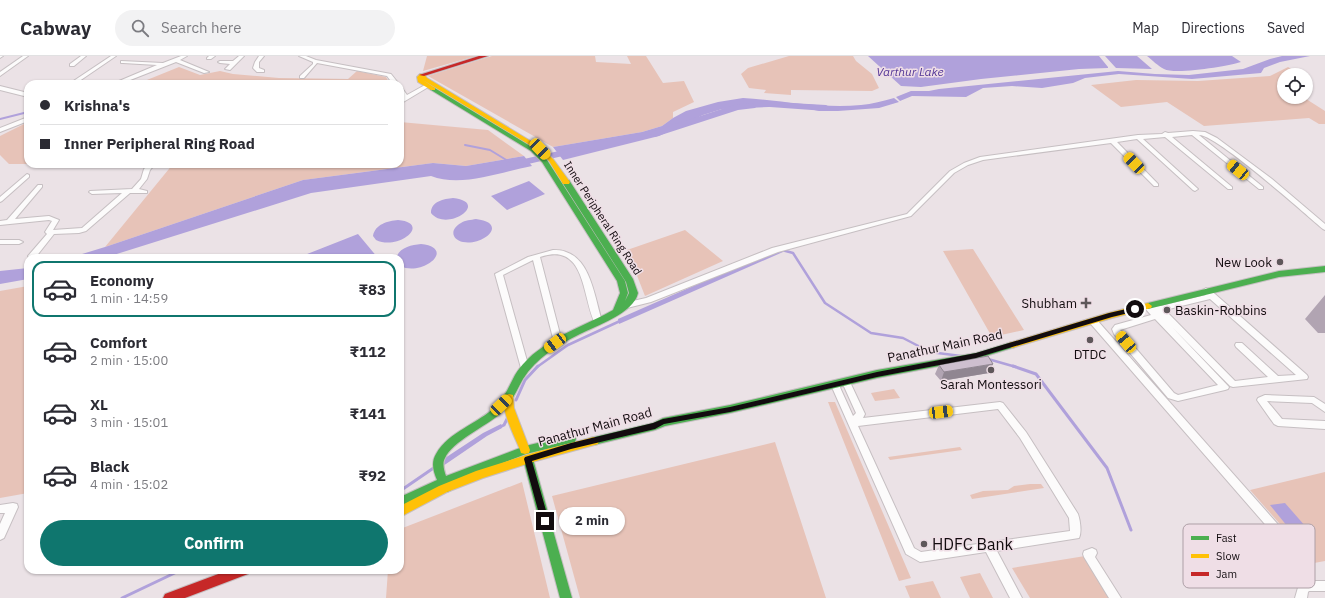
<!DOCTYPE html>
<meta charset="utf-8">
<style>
:root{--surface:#fff;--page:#f2f2f3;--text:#2b2b33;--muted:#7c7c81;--line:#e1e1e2;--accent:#0f766e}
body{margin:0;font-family:"IBM Plex Sans",sans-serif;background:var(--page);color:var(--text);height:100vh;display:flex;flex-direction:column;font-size:15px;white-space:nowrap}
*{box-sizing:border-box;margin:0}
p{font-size:13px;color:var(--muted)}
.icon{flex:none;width:22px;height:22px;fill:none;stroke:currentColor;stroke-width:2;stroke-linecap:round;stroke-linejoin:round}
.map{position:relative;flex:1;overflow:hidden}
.sheet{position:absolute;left:24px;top:198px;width:380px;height:320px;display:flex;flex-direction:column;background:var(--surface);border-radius:12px;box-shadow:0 1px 3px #0004}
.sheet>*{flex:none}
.guide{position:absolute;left:24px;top:24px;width:380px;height:88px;border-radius:12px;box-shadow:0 1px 3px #0004;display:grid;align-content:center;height:88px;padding:0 16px;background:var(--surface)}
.buttons{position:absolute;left:1277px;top:12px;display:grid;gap:8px}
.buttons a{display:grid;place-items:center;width:36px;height:36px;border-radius:50%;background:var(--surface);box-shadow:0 1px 3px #0004;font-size:20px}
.end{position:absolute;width:18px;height:18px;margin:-9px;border:5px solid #120c0f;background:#fff;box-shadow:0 0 0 2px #fff}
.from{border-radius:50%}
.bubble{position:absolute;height:28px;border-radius:14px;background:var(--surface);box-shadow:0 1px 3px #0004;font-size:13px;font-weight:800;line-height:28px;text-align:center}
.car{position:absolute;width:12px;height:24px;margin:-12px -6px;border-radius:5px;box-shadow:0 0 3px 1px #0007;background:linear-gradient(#f5c518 24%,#345 0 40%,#f5c518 0 76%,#345 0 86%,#f5c518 0)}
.guide b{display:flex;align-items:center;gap:14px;height:38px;font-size:15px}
.guide b+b{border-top:1px solid var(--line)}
.guide i{width:10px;height:10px;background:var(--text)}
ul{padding:7px 0 0;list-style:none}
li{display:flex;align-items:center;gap:12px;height:56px;margin:0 8px 6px;padding:0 8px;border:2px solid transparent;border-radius:12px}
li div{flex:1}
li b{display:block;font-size:15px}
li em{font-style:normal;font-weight:800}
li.active{border-color:var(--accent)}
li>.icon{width:36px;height:36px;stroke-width:1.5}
.primary-button{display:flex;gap:8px;margin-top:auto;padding:8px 16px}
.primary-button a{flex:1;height:46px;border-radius:24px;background:var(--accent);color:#fff;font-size:16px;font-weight:800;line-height:46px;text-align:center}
header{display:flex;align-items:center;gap:24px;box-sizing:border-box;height:56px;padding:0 20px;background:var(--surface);border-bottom:1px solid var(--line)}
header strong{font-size:19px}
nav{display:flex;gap:22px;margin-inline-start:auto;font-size:14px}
.search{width:280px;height:36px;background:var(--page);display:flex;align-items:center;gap:10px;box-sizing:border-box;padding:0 14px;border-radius:22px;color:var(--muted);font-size:15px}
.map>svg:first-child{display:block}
.green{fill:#e7c3b8}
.water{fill:#b0a1db}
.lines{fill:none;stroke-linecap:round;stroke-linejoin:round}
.stream-far2{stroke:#b0a1db;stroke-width:2}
.stream-far1{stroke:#b0a1db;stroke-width:2.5}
.stream{stroke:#b0a1db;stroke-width:3}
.river{fill:#b0a1db;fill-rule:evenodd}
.street-casing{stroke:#c6bfc2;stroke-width:2}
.fast-casing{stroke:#c6bfc2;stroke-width:2}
.slow-casing{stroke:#c6bfc2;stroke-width:2}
.jam-casing{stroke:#c6bfc2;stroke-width:2}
.street{fill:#fcfbfb;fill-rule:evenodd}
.fast{fill:#4caf50;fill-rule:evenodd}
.slow{fill:#ffc107;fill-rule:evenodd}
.jam{fill:#c62828;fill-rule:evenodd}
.wall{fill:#b1a4b2}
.shaded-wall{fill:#908691}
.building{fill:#cebfcf;stroke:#908691}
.route{fill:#120c0f}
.poi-dot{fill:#5e575a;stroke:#efdee6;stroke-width:1.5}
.labels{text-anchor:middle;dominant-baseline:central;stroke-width:3;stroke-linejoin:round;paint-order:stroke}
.far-street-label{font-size:11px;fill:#120c0f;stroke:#efdee6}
.far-water-label{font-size:12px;font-style:italic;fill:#543797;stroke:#efdee6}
.poi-label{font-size:13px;fill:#120c0f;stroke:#efdee6;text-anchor:end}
.street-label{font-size:13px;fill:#120c0f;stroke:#efdee6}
.near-poi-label{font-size:16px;fill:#120c0f;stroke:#efdee6;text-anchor:start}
.key{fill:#efdee6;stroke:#ad9fa6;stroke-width:1}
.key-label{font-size:11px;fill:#120c0f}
</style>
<header>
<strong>Cabway</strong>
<div class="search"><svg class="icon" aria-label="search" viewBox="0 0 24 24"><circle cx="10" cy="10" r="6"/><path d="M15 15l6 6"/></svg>Search here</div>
<nav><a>Map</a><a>Directions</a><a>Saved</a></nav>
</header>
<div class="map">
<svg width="1325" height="542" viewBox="0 0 1325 542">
<rect width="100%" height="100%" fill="#ebe2e6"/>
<path class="green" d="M427 0H476L423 15Z
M492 0H595L596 6 631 8 627 0H646L663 27 684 25 694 46 673 56V62L662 70 642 76 553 91 428 20Z
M789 0H853L856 5 872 18 879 32 872 35 791 34V39L764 37 766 34 749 32 741 18 748 12Z
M179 11 200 19 220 15 233 18 279 22 348 23 357 15 386 21 390 28H137Z
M1288 11 1301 19H1284V41H1303L1325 55V68H1319L1309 62 1204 70 1167 46 1121 51 1091 29 1136 24 1198 25 1270 20Z
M28 66V108H9L0 99V80Z
M400 66 488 74 524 100 466 110 433 107 303 124 105 191 173 108H180L185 111 209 108H400Z
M685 174 723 205 645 240 627 194Z
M973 193 1024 274 992 281 943 195Z
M28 230V437L0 442V235Z
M894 333 900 342 875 345 871 337Z
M828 346H835L911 522 899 525Z
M775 386 826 542H580L552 440Z
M960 391 962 394 890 404 888 401Z
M1325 416V505L1314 507 1250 434Z
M522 426 550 542H386L388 514H400V473Z
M1030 428H1041L1044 432 972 443 970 439 983 435 1008 434 1014 430Z
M1085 500 1111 542H1030L1012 512Z
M980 517 993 542H970L960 521Z
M933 525 941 542H910L905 530Z"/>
<path class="water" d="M868 0H1099L1108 11V12L1079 13 981 23 921 31 901 30Z
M1105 0H1137L1152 13 1116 12Z
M1147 0H1232L1241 6C1229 10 1175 19 1164 13 1158 10 1152 4 1147 0Z
M1282 0H1310L1280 6 1264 12 1261 17 1192 23 1119 18 1085 22 1073 27 1042 32 1012 30 983 32 966 41 912 40 900 45 896 41 911 35H929L939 33 1118 15 1155 18 1189 19 1243 13 1270 3Z
M743 42C781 44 821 53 861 49 872 48 883 45 894 42L899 46 879 52 838 55H819L795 50 722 53 703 59 659 80 563 104 553 91 642 76 662 70 673 62 686 55 718 46Z
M524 100 532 110C501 116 461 132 431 120L311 137 104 202H69L105 191 303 124 433 107 466 110Z
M529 125 545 138 507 154 491 140Z
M453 142C491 146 447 177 431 157 431 145 444 143 453 142Z
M476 163C509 167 484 190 463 186 451 183 450 173 461 167 465 164 471 164 476 163Z
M398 164C432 167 399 195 376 184L373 180C375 168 388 165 398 164Z
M358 178 378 202H297Z
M421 188C457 192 423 221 400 210V202H396C400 191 411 189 421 188Z
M780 192 783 196 619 268 618 263Z
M28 212V223L0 228V215Z
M501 368 502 372 487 380 443 410 442 404 483 377Z
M1285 447 1313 479 1296 481 1270 449Z"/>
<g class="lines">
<path class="stream-far2" d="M0 63 28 56
M465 89 490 94 508 105"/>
<path class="stream-far1" d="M780 195 782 194 793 197 825 247 871 277 903 282 930 296 961 300
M988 303 1016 311
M537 311 568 289 620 265"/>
<path class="stream" d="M1013 310 1036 318 1107 412 1131 474
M516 344 525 324 538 310
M498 372 504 369 508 361
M400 435 435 411
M122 542 181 514"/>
<path class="river" d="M773 46 826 49 831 52 826 55 770 51 768 49 770 47Z
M752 47 757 50 755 52 738 54 655 81 650 78 651 76 734 49Z
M576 91 581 94 580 96 511 112 506 109 507 107Z"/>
<g class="street-casing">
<path id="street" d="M0 0H3L0 2Z
M23 0H28L0 20V16Z
M81 0H86L74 10H70V8Z
M111 0H116L75 28H69Z
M181 0H187L180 4 209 16 204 17 176 6 120 28H112L157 9 123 7H121V5L163 7Z
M209 0H215L211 3H207V2Z
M239 0H244L230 14 225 13 230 8 220 7 218 6 220 5H233Z
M259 0H264L259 6V12L264 14V16H257L253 12 255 6Z
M299 0H306L316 4 391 18 399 28H393L387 20 317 7 304 22H300V20L313 8V6Z
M425 29 430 30 400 48V44L403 41 400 37V31L402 32 407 39Z
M0 30 28 37V41L0 34Z
M28 61V65L0 76V72Z
M1193 75 1205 76 1217 82 1272 123 1325 168V174L1323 173C1305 158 1216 78 1199 79L1263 131V133H1259L1192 79 1172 81 1232 131V133H1228L1165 81 1143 83 1198 133 1195 135 1193 134 1137 83 1117 86 1158 128V130H1154L1111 87 983 104 968 109 954 117 911 160 778 196 651 246 627 252 623 249 624 247 646 242 772 192 907 158 950 115 964 107 980 101 1138 79 1162 78 1165 76 1168 77Z
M149 108H155L150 114 147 123 139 133 147 135V137H130L86 175 79 177 54 178 35 202H29L28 200 47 178 45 176 52 165 49 164 0 169V165L7 164 38 129H42V131L15 163 49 160 59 164 53 174 82 172 122 137 92 138 89 136 90 135 132 133 141 123 144 113Z
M27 118 29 119V121L2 145 0 146V141Z
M0 184H19L23 186 19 188H0Z
M553 194C557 194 562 194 566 196 591 204 595 243 602 265L601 267H595C582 241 586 185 540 201L562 286 561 288H555L554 286 533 204 503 219 529 312 528 314H522L521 312 495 218 528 201Z
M1206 232 1215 238 1307 319 1308 321 1307 323 1233 331 1230 330 1172 271 1229 331 1228 333 1225 334 1178 345 1168 342 1114 278 1112 273 1115 269 1151 259 1143 250 1144 248H1150L1152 251 1151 249 1152 247 1155 246 1161 250 1206 239 1202 235ZM1210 243 1296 319 1278 320 1242 287H1236L1235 289 1236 291 1268 321 1235 325 1165 254ZM1155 263 1218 329 1178 339 1174 337 1120 274Z
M1093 262 1096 263 1298 491 1299 494 1298 497 1294 499 1290 497 1090 267 1089 265 1090 263Z
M846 323 849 324 865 358 863 362 1000 346 1003 347 1026 376 1078 458C1080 464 1082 476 1079 482L997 495 1022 542H1010L986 496 920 506 906 498 831 329 832 327H838L853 360 856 357 842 326 843 324ZM998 353 1020 382 1069 462 1070 475 921 496 914 492 858 370Z
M1265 339 1314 341 1325 348V356L1312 347 1267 345 1282 363 1325 365V373L1278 370 1274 368 1257 344 1258 342Z
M13 447 17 448 18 451 4 482 0 484V468L5 457H0V449Z
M1092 492 1096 494 1097 497 1095 501 1121 542H1109L1084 501 1083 498 1084 495Z
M1309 525H1325V535H1309L1308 536 1307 542H1295L1299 528Z"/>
</g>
<g class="fast-casing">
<path id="fast" d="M433 31 535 93 547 104 625 225 628 237 625 245 629 237 626 226 562 126 563 124H569L633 223 638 237C634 257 596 270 580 278 558 289 536 302 523 323 516 335 511 349 500 358 486 370 452 386 445 402 442 407 444 414 446 420L525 390 571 379 575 380 576 383 575 386 526 398 451 427 453 431 451 434 447 436 441 432 400 451V441L437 424C433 415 431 406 436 398 449 375 478 368 496 350 505 341 509 330 515 319 521 309 530 300 540 293 562 276 589 268 613 254L620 237 617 225 542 106 531 95 431 34 430 33Z
M1325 210V216L1279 221 1148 253 1144 250 1148 247 1279 215Z
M1012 286 1017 289 1015 291 976 303 877 322 730 357 665 370 655 374 594 389 590 388 589 385 590 382 594 381 653 367 663 362 730 349 877 314 976 297Z
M528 399 532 400 533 403 572 542H560L523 403 524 400Z"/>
</g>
<g class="slow-casing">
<path id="slow" d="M420 18H424L427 22 542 92 553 103 570 126 569 128H563L549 105 538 94 423 24 435 32V34H431L418 26 417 21Z
M1148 247 1152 250 1151 252 1112 262 1012 292 1007 289 1009 287 1108 257Z
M509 338 513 339 514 352 530 394 529 397 525 398 521 397 520 394C515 381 499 351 505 339Z
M594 381 598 382 599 385 598 388 536 405 483 422 447 436 400 461V450L439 430 476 415 536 396Z"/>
</g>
<g class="jam-casing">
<path id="jam" d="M479 0H488L424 20 419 19Z
M229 514H250L248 518 185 542H163L165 538Z"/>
</g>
<use href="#street" class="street"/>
<use href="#fast" class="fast"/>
<use href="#slow" class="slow"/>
<use href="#jam" class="jam"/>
</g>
<path class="wall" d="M1325 239V277H1318L1305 263Z
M939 309 989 317 941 325 935 318Z"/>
<path class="shaded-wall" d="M993 308 989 317 941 325 944 316Z"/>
<path class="building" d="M988 300 993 308 944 316 939 309Z"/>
<path class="route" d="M1135 251 1137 252V255L1112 261 976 302 877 321 730 356 664 368 655 373 571 393 532 405 549 465 545 469 541 465 524 403 525 401 571 387 653 367 663 363 730 351 877 316 976 297 1109 257Z"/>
<g class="poi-dot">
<circle cx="1280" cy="206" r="4"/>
<path d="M1084 241h4v4h4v4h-4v4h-4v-4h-4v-4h4z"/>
<circle cx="1167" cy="254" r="4"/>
<circle cx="1090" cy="284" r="4"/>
<circle cx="991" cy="314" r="4"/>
<circle cx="924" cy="488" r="4"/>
</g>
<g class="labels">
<g class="far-street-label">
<text transform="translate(603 162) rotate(57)">Inner Peripheral Ring Road</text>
</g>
<g class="far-water-label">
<text x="910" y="15">Varthur Lake</text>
</g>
<g class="poi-label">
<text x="1272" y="206">New Look</text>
<text x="1077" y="247">Shubham</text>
<text x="1175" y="254" text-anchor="start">Baskin-Robbins</text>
<text x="1090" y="298" text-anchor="middle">DTDC</text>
<text x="991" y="328" text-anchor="middle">Sarah Montessori</text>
</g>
<g class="street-label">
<text transform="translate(945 290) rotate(-12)">Panathur Main Road</text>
<text transform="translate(595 371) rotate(-15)">Panathur Main Road</text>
</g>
<g class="near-poi-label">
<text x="932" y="488">HDFC Bank</text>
</g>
</g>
<rect x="1183" y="468" width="132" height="64" rx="6" class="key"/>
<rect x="1191" y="480" width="18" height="4" fill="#4caf50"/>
<rect x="1191" y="498" width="18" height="4" fill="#ffc107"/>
<rect x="1191" y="516" width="18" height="4" fill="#c62828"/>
<g class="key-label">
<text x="1216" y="486">Fast</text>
<text x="1216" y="504">Slow</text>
<text x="1216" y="522">Jam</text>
</g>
</svg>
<div class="buttons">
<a><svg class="icon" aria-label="locate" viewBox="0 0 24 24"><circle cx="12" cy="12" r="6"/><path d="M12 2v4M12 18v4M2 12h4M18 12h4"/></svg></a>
</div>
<i class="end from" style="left:1135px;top:253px"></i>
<i class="end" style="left:545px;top:465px"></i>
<div class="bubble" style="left:559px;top:451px;width:66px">2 min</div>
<i class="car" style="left:540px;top:93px;rotate:136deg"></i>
<i class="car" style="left:1134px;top:107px;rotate:316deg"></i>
<i class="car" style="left:1238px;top:114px;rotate:309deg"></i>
<i class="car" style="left:1126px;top:286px;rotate:320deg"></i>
<i class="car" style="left:555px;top:287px;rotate:233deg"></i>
<i class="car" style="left:501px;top:349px;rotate:46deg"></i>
<i class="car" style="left:941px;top:356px;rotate:83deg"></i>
<div class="guide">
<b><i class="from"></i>Krishna's</b>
<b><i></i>Inner Peripheral Ring Road</b>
</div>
<section class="sheet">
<ul>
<li class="active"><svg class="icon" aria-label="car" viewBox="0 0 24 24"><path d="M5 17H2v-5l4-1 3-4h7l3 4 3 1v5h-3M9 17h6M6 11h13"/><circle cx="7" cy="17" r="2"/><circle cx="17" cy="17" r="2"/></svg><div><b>Economy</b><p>1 min · 14:59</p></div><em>₹83</em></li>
<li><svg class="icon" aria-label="car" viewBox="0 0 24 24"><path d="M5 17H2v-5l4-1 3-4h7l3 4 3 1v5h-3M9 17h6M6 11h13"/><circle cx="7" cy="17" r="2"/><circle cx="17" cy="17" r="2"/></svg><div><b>Comfort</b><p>2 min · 15:00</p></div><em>₹112</em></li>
<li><svg class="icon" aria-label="car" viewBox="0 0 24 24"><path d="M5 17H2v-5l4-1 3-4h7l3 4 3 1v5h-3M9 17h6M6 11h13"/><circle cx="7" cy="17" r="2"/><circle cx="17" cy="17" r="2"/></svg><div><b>XL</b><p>3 min · 15:01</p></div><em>₹141</em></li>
<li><svg class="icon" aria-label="car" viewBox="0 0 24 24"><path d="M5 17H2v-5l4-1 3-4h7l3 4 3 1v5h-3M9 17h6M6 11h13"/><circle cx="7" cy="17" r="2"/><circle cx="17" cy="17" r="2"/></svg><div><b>Black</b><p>4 min · 15:02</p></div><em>₹92</em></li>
</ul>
<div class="primary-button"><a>Confirm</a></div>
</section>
</div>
